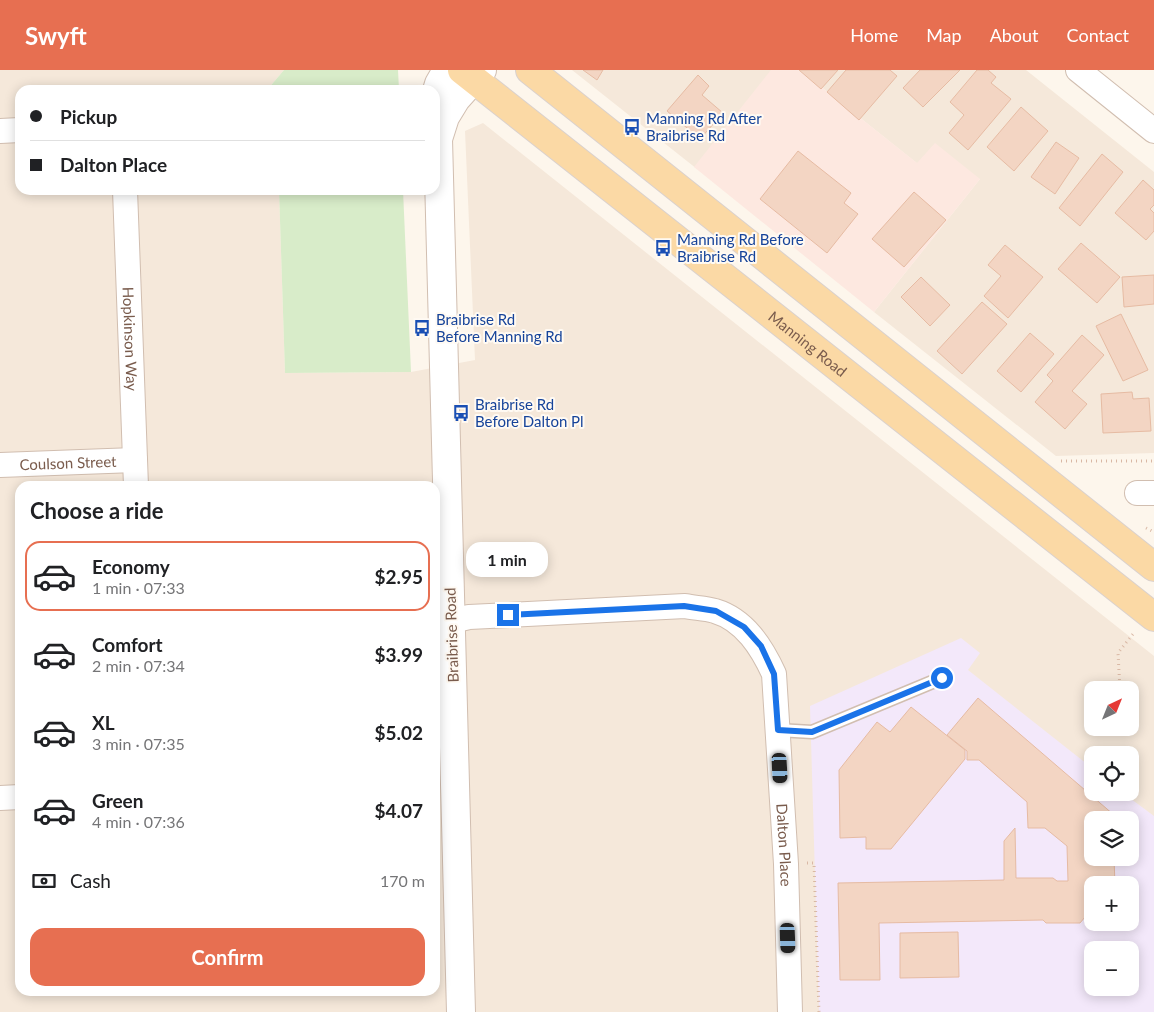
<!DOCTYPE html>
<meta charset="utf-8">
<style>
:root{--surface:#fff;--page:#f6f6f6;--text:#202124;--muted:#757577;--line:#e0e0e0;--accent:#e76f51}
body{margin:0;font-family:Lato,sans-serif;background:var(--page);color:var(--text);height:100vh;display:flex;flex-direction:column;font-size:19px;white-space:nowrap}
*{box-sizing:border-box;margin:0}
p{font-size:16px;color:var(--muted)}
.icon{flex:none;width:28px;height:28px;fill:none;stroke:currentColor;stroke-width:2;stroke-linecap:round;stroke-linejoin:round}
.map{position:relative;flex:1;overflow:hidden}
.sheet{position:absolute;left:15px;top:411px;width:425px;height:515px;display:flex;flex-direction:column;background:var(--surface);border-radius:15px;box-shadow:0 2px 12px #0003}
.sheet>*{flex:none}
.banner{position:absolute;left:15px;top:15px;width:425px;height:110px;border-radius:15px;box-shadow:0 2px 12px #0003;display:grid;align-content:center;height:110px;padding:0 15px;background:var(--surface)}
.needle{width:32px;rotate:43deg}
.tools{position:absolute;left:1084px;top:611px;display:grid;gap:10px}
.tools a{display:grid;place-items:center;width:55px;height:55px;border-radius:10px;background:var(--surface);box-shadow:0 2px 12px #0003;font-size:25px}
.end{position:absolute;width:22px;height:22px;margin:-11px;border:6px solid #1a73e8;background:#fff;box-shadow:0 0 0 2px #fff}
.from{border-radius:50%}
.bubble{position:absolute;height:35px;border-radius:15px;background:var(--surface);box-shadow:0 2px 12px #0003;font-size:16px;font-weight:700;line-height:35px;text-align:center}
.car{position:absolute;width:15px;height:30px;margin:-15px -8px;border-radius:6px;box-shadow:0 0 4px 1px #0007;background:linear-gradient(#222 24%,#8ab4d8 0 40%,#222 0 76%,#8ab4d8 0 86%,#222 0)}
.banner b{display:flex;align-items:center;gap:18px;height:48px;font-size:19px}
.banner b+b{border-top:1px solid var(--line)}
.banner i{width:12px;height:12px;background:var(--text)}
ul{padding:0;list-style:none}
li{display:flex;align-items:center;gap:15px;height:70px;margin:0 10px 8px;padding:0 5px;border:2px solid transparent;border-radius:15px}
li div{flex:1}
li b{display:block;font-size:19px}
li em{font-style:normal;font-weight:700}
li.on{border-color:var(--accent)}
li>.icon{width:45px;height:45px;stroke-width:1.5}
h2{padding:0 15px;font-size:22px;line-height:60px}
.pay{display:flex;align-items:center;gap:12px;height:55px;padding:0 15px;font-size:19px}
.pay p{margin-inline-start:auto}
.action{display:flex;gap:10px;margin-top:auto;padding:10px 15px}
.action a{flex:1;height:58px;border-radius:15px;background:var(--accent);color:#fff;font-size:20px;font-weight:700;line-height:58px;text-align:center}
header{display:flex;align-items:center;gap:30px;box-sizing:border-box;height:70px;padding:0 25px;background:var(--accent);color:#fff}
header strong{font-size:24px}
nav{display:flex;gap:28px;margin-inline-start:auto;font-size:18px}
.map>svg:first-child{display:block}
.residential{fill:#f5e8da;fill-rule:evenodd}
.commercial{fill:#fde8e0}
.education{fill:#f3e8fa;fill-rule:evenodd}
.green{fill:#d8ecc9}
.building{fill:#f3d5c3;stroke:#e6bba3}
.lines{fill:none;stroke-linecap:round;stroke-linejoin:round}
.service-casing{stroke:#d1beb0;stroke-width:15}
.minor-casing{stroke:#d1beb0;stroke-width:26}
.tertiary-casing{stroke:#d1beb0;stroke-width:30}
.primary-casing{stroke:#dad1cd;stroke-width:30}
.path{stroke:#d9b8a5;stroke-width:3;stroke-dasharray:1 4;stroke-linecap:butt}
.service{stroke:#fff;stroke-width:12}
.minor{stroke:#fff;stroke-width:24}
.tertiary{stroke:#fff;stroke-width:28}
.primary{stroke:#fbd9a5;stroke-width:28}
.route{stroke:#1a73e8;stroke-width:6}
.labels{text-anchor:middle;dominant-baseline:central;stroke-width:4;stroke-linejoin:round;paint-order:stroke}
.transit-label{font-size:15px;fill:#164399;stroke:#fffaf3;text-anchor:start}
.street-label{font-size:15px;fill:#7a5c4d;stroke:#fffaf3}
</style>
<header>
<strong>Swyft</strong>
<nav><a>Home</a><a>Map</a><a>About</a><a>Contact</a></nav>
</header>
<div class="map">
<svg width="1154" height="942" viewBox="0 0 1154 942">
<rect width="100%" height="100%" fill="#fdf6ec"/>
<path class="residential" d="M0 0H284L267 20H20V120H279L285 303 411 302 475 290 465 61 483 53 1154 586V942H0ZM20 416H435V921H20ZM1092 620H1130V658H1092ZM1092 685H1130V722H1092ZM1092 750H1130V788H1092ZM1092 815H1130V852H1092ZM1092 880H1130V918H1092Z
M572 0H772L697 99Z
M800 0H1026L1154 102V383L1056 386 874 242 980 109 918 94Z"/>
<path class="commercial" d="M771 0H800L917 93 935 73 980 109 874 242 694 97Z"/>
<path class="education" d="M961 568 980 583 968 600 1092 698V722L1123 723 1154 746V942H819L810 636ZM1092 750H1130V788H1092ZM1092 815H1130V852H1092ZM1092 880H1130V918H1092Z"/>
<path class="green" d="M284 0H398L399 20H267Z
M279 120H403L411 302 285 303Z"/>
<path class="building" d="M583 0H603L597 10Z
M799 0H838L821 19Z
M846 0H890L897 6 859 50 827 22Z
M920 0H960L923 37 903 18Z
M977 0H988L996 7 991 13 1011 29 968 80 949 63 964 45 950 32Z
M698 5 709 16 702 25 723 43 700 69 667 41Z
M1021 37 1048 61 1014 101 987 77Z
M1056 72 1079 88 1055 124 1031 107Z
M798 81 851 123 844 133 858 144 827 183 760 129Z
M1102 84 1123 102 1080 156 1059 138Z
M1143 110 1154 120V135L1150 139 1154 143V161L1146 170 1115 143Z
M914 122 946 150 904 197 872 169Z
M1081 173 1120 207 1097 233 1058 199Z
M1005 175 1043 207 1008 248 984 226 1001 206 988 195Z
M1154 205V234L1124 237 1122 207Z
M921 207 950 235 930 256 901 227Z
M982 232 1007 254 962 304 937 281Z
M1121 244 1148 300 1123 311 1096 256Z
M1030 263 1054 284 1021 322 997 301Z
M1082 265 1104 285 1072 321 1087 334 1065 359 1035 332 1053 311 1047 305Z
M1132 322 1133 329 1149 328 1151 361 1103 363 1101 324Z
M978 628 1114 745V750H1092V788H1114L1115 815H1092V844L1090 841 1080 853H1046L1043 850 879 853 880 910H840L838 813 1004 810V771L1015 758 1016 808H1053L1057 811H1068L1067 776 1045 758H1028L1027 732 979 690H967V681L947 665Z
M911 637 965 680V689L891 779H866V767L840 768 839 700 877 652 890 662Z
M958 862 959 907 900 908V863Z"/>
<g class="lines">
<g class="service-casing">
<path id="service" d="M778 660 812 662 942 608"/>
</g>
<g class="minor-casing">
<g id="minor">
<path d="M1078 0 1154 61"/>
<path d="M0 61 20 60"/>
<path id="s1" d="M125 120 136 416"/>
<path id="s2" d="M0 395 135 390"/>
<path d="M1137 423H1154"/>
<path id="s3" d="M435 555 469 547 685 536C694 538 706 538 715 541 745 550 762 578 774 604L786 794 790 942"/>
<path d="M0 728 20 727"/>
</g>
</g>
<g class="tertiary-casing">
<path id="tertiary" d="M435 27 439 14 447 0
M461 942 438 69 445 47 456 29 482 0"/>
</g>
<g class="primary-casing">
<g id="primary">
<path id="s4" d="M462 0 1154 547"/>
<path d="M530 0 1154 497"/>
</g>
</g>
<path class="path" d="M1061 391H1154
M1146 458 1154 462
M1120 620 1118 583 1133 564
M807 793H814L819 942"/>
<use href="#service" class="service"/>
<use href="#minor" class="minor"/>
<use href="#tertiary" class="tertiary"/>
<use href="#primary" class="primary"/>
</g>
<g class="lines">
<path class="route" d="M508 545 684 536 716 541 744 557 761 576 774 604 778 660 812 662 942 608"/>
</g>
<defs>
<g id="bus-bare" transform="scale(1.35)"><path d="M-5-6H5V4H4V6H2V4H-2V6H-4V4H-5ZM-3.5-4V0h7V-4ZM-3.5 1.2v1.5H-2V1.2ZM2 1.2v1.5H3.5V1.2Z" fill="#1a4fb4" stroke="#fffaf3" stroke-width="2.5" paint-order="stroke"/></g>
</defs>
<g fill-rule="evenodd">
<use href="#bus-bare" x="632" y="57"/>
<use href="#bus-bare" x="663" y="178"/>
<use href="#bus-bare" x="422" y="258"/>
<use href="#bus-bare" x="461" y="343"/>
</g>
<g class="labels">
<g class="transit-label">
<text x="646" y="48">Manning Rd After<tspan x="646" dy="17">Braibrise Rd</tspan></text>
<text x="677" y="169">Manning Rd Before<tspan x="677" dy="17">Braibrise Rd</tspan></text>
<text x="436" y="249">Braibrise Rd<tspan x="436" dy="17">Before Manning Rd</tspan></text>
<text x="475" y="334">Braibrise Rd<tspan x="475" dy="17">Before Dalton Pl</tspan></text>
</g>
<g class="street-label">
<text stroke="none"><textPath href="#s1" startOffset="149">Hopkinson Way</textPath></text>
<text stroke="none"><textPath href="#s4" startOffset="441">Manning Road</textPath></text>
<text stroke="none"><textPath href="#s2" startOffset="68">Coulson Street</textPath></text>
<text transform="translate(451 565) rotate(-92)">Braibrise Road</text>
<text stroke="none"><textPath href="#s3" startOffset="542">Dalton Place</textPath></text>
</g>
</g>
</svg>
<div class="tools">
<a><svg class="needle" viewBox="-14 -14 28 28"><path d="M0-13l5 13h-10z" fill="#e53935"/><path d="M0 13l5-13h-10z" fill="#757577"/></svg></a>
<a><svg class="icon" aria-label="locate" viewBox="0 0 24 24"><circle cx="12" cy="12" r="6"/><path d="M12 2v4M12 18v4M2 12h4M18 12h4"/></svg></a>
<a><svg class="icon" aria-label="layers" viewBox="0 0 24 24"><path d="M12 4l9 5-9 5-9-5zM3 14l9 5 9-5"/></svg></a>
<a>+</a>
<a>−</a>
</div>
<i class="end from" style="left:942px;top:608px"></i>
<i class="end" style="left:508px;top:545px"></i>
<div class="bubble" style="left:466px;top:472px;width:82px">1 min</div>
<i class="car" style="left:780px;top:698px;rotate:177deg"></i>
<i class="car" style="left:788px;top:868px;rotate:178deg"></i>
<div class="banner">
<b><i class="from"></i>Pickup</b>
<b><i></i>Dalton Place</b>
</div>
<section class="sheet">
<h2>Choose a ride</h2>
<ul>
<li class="on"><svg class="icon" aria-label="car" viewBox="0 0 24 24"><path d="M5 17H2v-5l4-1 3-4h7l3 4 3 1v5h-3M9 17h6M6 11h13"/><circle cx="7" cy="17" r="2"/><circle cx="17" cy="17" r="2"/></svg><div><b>Economy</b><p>1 min · 07:33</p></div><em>$2.95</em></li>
<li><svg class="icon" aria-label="car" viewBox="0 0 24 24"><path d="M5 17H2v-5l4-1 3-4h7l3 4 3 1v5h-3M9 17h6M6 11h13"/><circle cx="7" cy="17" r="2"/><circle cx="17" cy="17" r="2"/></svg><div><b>Comfort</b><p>2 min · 07:34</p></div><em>$3.99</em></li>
<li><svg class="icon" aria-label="car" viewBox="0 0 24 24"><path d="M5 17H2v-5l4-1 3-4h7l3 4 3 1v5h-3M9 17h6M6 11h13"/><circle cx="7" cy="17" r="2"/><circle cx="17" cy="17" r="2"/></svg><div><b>XL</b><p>3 min · 07:35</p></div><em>$5.02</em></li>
<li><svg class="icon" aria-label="car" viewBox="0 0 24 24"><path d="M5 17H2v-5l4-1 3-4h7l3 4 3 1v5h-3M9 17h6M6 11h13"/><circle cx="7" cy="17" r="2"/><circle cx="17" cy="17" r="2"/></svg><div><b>Green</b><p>4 min · 07:36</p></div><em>$4.07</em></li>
</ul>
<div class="pay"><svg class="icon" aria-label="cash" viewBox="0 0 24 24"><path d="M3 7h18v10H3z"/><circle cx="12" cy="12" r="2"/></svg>Cash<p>170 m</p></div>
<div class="action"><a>Confirm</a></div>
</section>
</div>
